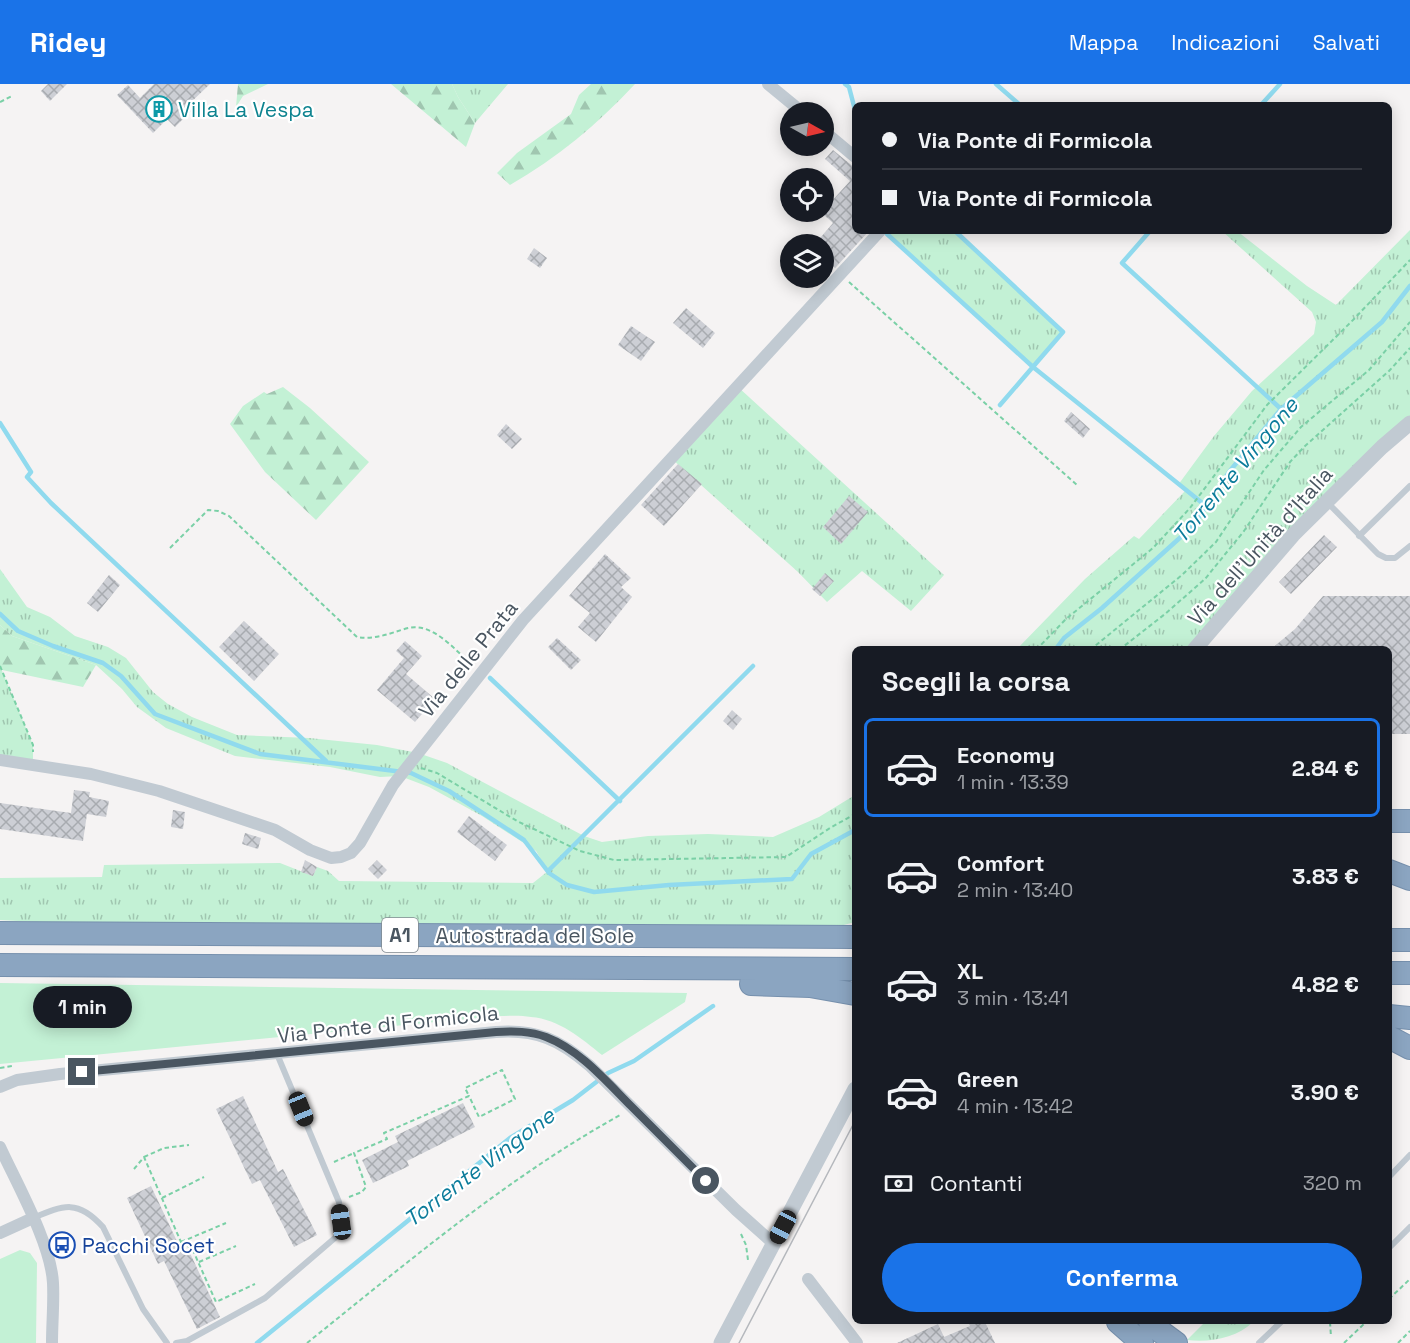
<!DOCTYPE html>
<html lang="it">
<meta charset="utf-8">
<style>
:root{--surface:#171b24;--page:#242831;--text:#f1f3f6;--muted:#9ea1a6;--line:#363941;--accent:#1a73e8}
body{margin:0;font-family:"Space Grotesk",sans-serif;background:var(--page);color:var(--text);height:100vh;display:flex;flex-direction:column;font-size:22px;white-space:nowrap}
*{box-sizing:border-box;margin:0}
p{font-size:20px;color:var(--muted)}
.icon{flex:none;width:33px;height:33px;fill:none;stroke:currentColor;stroke-width:2;stroke-linecap:round;stroke-linejoin:round}
.map{position:relative;flex:1;overflow:hidden}
.details{position:absolute;left:852px;top:562px;width:540px;height:678px;display:flex;flex-direction:column;background:var(--surface);border-radius:9px;box-shadow:0 3px 15px #0003}
.details>*{flex:none}
.banner{position:absolute;left:852px;top:18px;width:540px;height:132px;border-radius:9px;box-shadow:0 3px 15px #0003;display:grid;align-content:center;height:132px;padding:0 30px;background:var(--surface)}
.needle{width:39px;rotate:98deg}
.controls{position:absolute;left:780px;top:18px;display:grid;gap:12px}
.controls a{display:grid;place-items:center;width:54px;height:54px;border-radius:50%;background:var(--surface);box-shadow:0 3px 15px #0003;font-size:30px}
.end{position:absolute;width:27px;height:27px;margin:-14px;border:8px solid #4a5661;background:#fff;box-shadow:0 0 0 3px #fff}
.from{border-radius:50%}
.bubble{position:absolute;height:42px;border-radius:21px;background:var(--surface);box-shadow:0 3px 15px #0003;font-size:20px;font-weight:800;line-height:42px;text-align:center}
.car{position:absolute;width:18px;height:36px;margin:-18px -9px;border-radius:8px;box-shadow:0 0 4px 2px #0007;background:linear-gradient(#222 24%,#8ab4d8 0 40%,#222 0 76%,#8ab4d8 0 86%,#222 0)}
.banner b{display:flex;align-items:center;gap:21px;height:57px;font-size:22px}
.banner b+b{border-top:2px solid var(--line)}
.banner i{width:15px;height:15px;background:var(--text)}
ul{padding:0;list-style:none}
li{display:flex;align-items:center;gap:18px;height:99px;margin:0 12px 9px;padding:0 18px;border:3px solid transparent;border-radius:9px}
li div{flex:1}
li b{display:block;font-size:22px}
li em{font-style:normal;font-weight:800}
li.selected{border-color:var(--accent)}
li>.icon{width:54px;height:54px;stroke-width:1.5}
h2{padding:0 30px;font-size:27px;line-height:72px}
.pay{display:flex;align-items:center;gap:15px;height:66px;padding:0 30px;font-size:22px}
.pay p{margin-inline-start:auto}
.action{display:flex;gap:12px;margin-top:auto;padding:12px 30px}
.action a{flex:1;height:69px;border-radius:36px;background:var(--accent);color:#fff;font-size:24px;font-weight:800;line-height:69px;text-align:center}
header{display:flex;align-items:center;gap:36px;box-sizing:border-box;height:84px;padding:0 30px;background:var(--accent);color:#fff}
header strong{font-size:28px}
nav{display:flex;gap:33px;margin-inline-start:auto;font-size:21px}
.map>svg:first-child{display:block}
.grass{fill:url(#grass-tufts)}
.forest{fill:url(#forest-firs)}
.green{fill:#c3f1d5}
.lines{fill:none;stroke-linecap:round;stroke-linejoin:round}
.stream{stroke:#90daee;stroke-width:4.5}
.building{fill:url(#building-cross-hatch)}
.motorway-casing{stroke:#7690ad;stroke-width:24}
.path{stroke:#7ad0a6;stroke-width:2;stroke-dasharray:4.5 3;stroke-linecap:butt}
.service{stroke:#c1cad2;stroke-width:6}
.minor{stroke:#c1cad2;stroke-width:12}
.tertiary{stroke:#c1cad2;stroke-width:15}
.motorway{stroke:#8ba5c1;stroke-width:22}
.tram{stroke:#b5b8bd;stroke-width:1.5}
.route{stroke:#4a5661;stroke-width:8}
.labels{text-anchor:middle;dominant-baseline:central;stroke-width:4.5;stroke-linejoin:round;paint-order:stroke}
.shield{fill:#fff;stroke:#808990;stroke-width:1.5}
.shield-label{font-size:20px;font-weight:bold;fill:#4a5661}
.culture-label{font-size:21px;fill:#0d838f;stroke:#fff;text-anchor:start}
.street-label{font-size:21px;fill:#4a5661;stroke:#fff}
.transit-label{font-size:21px;fill:#164399;stroke:#fff;text-anchor:start}
.water-label{font-size:22px;font-style:italic;fill:#0c7c9b;stroke:#fff}
</style>
<header>
<strong>Ridey</strong>
<nav><a>Mappa</a><a>Indicazioni</a><a>Salvati</a></nav>
</header>
<div class="map">
<svg width="1410" height="1259" viewBox="0 0 1410 1259">
<defs>
<pattern id="grass-tufts" width="24" height="20" patternUnits="userSpaceOnUse" patternTransform="scale(1.5)"><rect width="24" height="20" fill="#c3f1d5"/><path d="M3 7l-1-3M5 7V3M7 7l1-3M15 17l-1-3M17 17v-4M19 17l1-3" fill="none" stroke="#a0c6b0"/></pattern>
<pattern id="forest-firs" width="22" height="20" patternUnits="userSpaceOnUse" patternTransform="scale(1.5)"><rect width="22" height="20" fill="#c3f1d5"/><path d="M5 1l3.5 6h-7zM16 11l3.5 6h-7z" fill="#a0c6b0"/></pattern>
<pattern id="building-cross-hatch" width="8" height="8" patternUnits="userSpaceOnUse" patternTransform="scale(1.5)"><rect width="8" height="8" fill="#cdcfd5"/><path d="M0 0l8 8M0 8l8-8" fill="none" stroke="#a8abb0"/></pattern>
</defs>
<rect width="100%" height="100%" fill="#f5f3f3"/>
<path class="grass" d="M452 0H508L475 39 458 13Z
M1410 146V339L1401 346 1194 565 1016 566 1085 495 1134 452 1139 455 1185 407 1178 401 1214 352 1252 307 1314 250 1316 238 1312 228 1222 147H1237L1307 202 1336 221Z
M885 147H955L1063 248 1033 283Z
M738 303 944 491 911 527 862 487 827 518 798 488 672 375Z
M0 485 27 523 50 533 75 552 108 563 126 574 153 608 168 620 192 633 237 651 309 654 377 661 418 669 447 679 584 752 602 758 648 752 708 750 773 753 819 733 855 711V838L799 853 256 850 0 836V794L102 793 104 781 280 779 313 792 317 783 328 787 339 797 533 799 548 787 536 767 482 732 429 703 400 692 380 693 330 683 235 672 166 644 137 623 122 605 96 581 12 552 0 541Z
M0 582 33 661V680L0 676Z
M1205 1238H1253C1237 1254 1209 1259 1187 1256Z"/>
<path class="forest" d="M238 0H268L243 12 236 23Z
M391 0H452L458 13 475 39 466 63Z
M591 0H635C598 40 557 74 510 101L497 89 517 69 571 30 579 11Z
M283 303 310 324 369 378 316 436 265 388 230 340 243 322 264 308 267 310Z
M0 541 12 552 96 581 83 603 2 586 0 582Z"/>
<path class="green" d="M0 899 687 909 685 918 602 971C582 955 559 935 531 933 520 931 509 932 498 932L0 980Z
M20 1166 30 1169 37 1179 36 1259H0V1175Z"/>
<g class="lines">
<path class="stream" d="M845 0 849 3 855 26
M996 0 1020 21
M1261 21 1280 0
M955 147 1063 248 1000 321
M1150 147 1122 179 1281 325
M887 150 1033 283 1206 422
M0 339 31 388 27 393 51 419 326 677
M0 530 18 547 53 562 103 579 121 592 155 630 260 670 411 689 449 707 524 756 549 789 567 801 594 808 669 801 792 795 811 770 855 746
M1055 566 1064 554 1102 524 1193 442 1229 388 1281 325 1382 238 1410 202
M490 594 620 717
M548 787 753 582
M257 1259 510 1054 573 1016 608 989 634 977 713 922"/>
</g>
<path class="building" d="M48 0H67L50 17 41 7Z
M154 0H210L186 23 191 27 175 43 167 35 153 49 117 11 128 1 140 14Z
M833 66 855 84V147H869L835 184 824 174V160H815L833 139 824 131V112L831 118 850 97 825 75Z
M534 164 547 174 540 184 527 175Z
M686 224 715 249 703 264 673 239Z
M631 242 655 258 641 277 618 261Z
M1071 328 1090 345 1083 354 1064 337Z
M506 340 522 355 512 365 497 351Z
M678 380 702 400 664 442 641 421Z
M849 412 868 428 841 460 823 443Z
M1324 451 1337 463 1291 510 1279 498Z
M605 470 631 494 621 503 632 513 596 558 578 543 590 529 569 512Z
M825 489 834 497 820 512 812 505Z
M109 491 120 501 98 528 87 519Z
M1323 512H1410V650H1389V566H1270L1295 545Z
M244 537 279 570 254 597 219 563Z
M557 554 581 576 571 586 548 563Z
M405 557 422 572 406 590 435 615 415 638 377 606 404 574 396 567Z
M732 626 742 635 733 646 723 637Z
M74 706 90 708 89 713 109 717 106 733 87 730 83 757 0 745V719L71 729Z
M173 726 185 728 183 745 171 743Z
M469 732 507 761 495 777 457 748Z
M245 749 261 754 258 765 242 760Z
M305 776 317 783 313 792 301 788Z
M377 776 387 786 378 795 368 785Z
M243 1012 278 1088 283 1085 317 1151 294 1163 260 1096 252 1100 216 1025Z
M463 1019 475 1043 407 1077 409 1082 373 1099 362 1076 398 1058 395 1052Z
M151 1102 183 1170 189 1167 220 1233 197 1245 164 1177 158 1180 127 1114Z
M968 1238H985L995 1259H897L938 1240 944 1253 970 1242Z"/>
<g class="lines">
<g class="motorway-casing">
<path id="motorway" d="M1389 737H1410
M1389 787 1410 795
M0 849 855 853
M1389 856H1410
M0 881 855 885
M1389 889H1410
M751 900 810 902 855 910
M1389 932 1410 934
M1389 953 1410 964
M1118 1238 1142 1259
M1150 1238 1157 1245 1176 1259"/>
</g>
<path class="path" d="M0 18 12 12
M849 198 1077 401
M170 464 208 426 218 427 229 432 357 553C376 556 390 549 408 544 433 538 456 567 472 581
M1036 566 1066 535 1153 464 1190 424 1267 321 1353 236 1410 176
M1090 566 1182 491 1216 458 1264 386 1301 343 1369 286 1410 238
M1119 566 1165 530 1205 495 1244 447 1290 378 1304 363 1389 287 1410 264
M0 582 33 661V668
M421 684 437 689 517 737 580 767 614 776 786 773 830 744 855 730
M0 984 12 982
M144 1073 164 1064 189 1061
M334 1078 354 1069
M134 1085 144 1073 184 1165 191 1162 216 1218 255 1200
M349 1113 362 1108 366 1103 354 1069 387 1055 384 1049 469 1012 479 1033 515 1015 502 986 465 1004 469 1012
M162 1114 204 1093
M741 1150 746 1161 748 1176
M181 1158 226 1139
M199 1178 236 1162
M1389 1215 1410 1195
M1330 1238 1331 1253
M307 1259C408 1178 508 1093 622 1030
M1344 1259 1366 1238
M1398 1259 1410 1247"/>
<path class="service" d="M1327 418 1378 470 1386 474H1395L1410 462
M1359 452 1410 402
M1389 1093 1410 1071
M33 1134C64 1121 78 1115 103 1143L143 1225 167 1259
M1389 1164 1410 1143
M176 1259 187 1257 265 1214 336 1153 341 1138 339 1118 277 970
M1259 1259 1281 1238"/>
<path class="minor" d="M768 0 802 28
M824 47 855 73
M0 676 91 690 159 707 275 746 310 766 331 774 341 773 351 769 360 759 393 701 523 536 880 147
M0 1003 17 996 60 990 496 948C537 945 560 956 590 982L736 1126 774 1160
M0 1063C17 1100 51 1160 53 1199 54 1219 52 1239 52 1259
M0 1149 33 1134
M808 1195 857 1259"/>
<path class="tertiary" d="M1194 566 1293 451 1382 363 1410 339
M721 1259 855 1005"/>
<use href="#motorway" class="motorway"/>
<path class="tram" d="M739 1259 855 1037"/>
</g>
<g class="lines">
<path class="route" d="M82 988 496 948C514 947 530 947 546 953 580 966 606 997 631 1022 656 1047 681 1072 706 1097"/>
</g>
<defs>
<g id="building-ring" transform="scale(1.35)"><circle r="9.5" fill="#fff" stroke="#0f9aa8" stroke-width="1.5"/><path d="M-4-6H4V6H1V3H-1V6H-4ZM-2.5-4.3h1.7v1.8h-1.7ZM.8-4.3h1.7v1.8H.8ZM-2.5-1h1.7V.8h-1.7ZM.8-1h1.7V.8H.8Z" fill="#0f9aa8"/></g>
<g id="bus-ring" transform="scale(1.35)"><circle r="9.5" fill="#fff" stroke="#1a4fb4" stroke-width="1.5"/><path d="M-5-6H5V4H4V6H2V4H-2V6H-4V4H-5ZM-3.5-4V0h7V-4ZM-3.5 1.2v1.5H-2V1.2ZM2 1.2v1.5H3.5V1.2Z" fill="#1a4fb4"/></g>
</defs>
<g fill-rule="evenodd">
<use href="#building-ring" x="159" y="25"/>
<use href="#bus-ring" x="62" y="1161"/>
</g>
<g class="labels">
<rect class="shield" x="382" y="834" width="36" height="34" rx="4.5"/>
<g class="shield-label">
<text x="400" y="851">A1</text>
</g>
<g class="culture-label">
<text x="178" y="25">Villa La Vespa</text>
</g>
<g class="street-label">
<text transform="translate(1260 462) rotate(-48)">Via dell'Unità d'Italia</text>
<text transform="translate(468 575) rotate(-51)">Via delle Prata</text>
<text x="535" y="851">Autostrada del Sole</text>
<text transform="translate(388 940) rotate(-6)">Via Ponte di Formicola</text>
</g>
<g class="transit-label">
<text x="82" y="1161">Pacchi Socet</text>
</g>
<g class="water-label">
<text transform="translate(1235 386) rotate(-50)">Torrente Vingone</text>
<text transform="translate(479 1083) rotate(-37)">Torrente Vingone</text>
</g>
</g>
</svg>
<div class="controls">
<a><svg class="needle" viewBox="-14 -14 28 28"><path d="M0-13l5 13h-10z" fill="#e53935"/><path d="M0 13l5-13h-10z" fill="#9ea1a6"/></svg></a>
<a><svg class="icon" aria-label="locate" viewBox="0 0 24 24"><circle cx="12" cy="12" r="6"/><path d="M12 2v4M12 18v4M2 12h4M18 12h4"/></svg></a>
<a><svg class="icon" aria-label="layers" viewBox="0 0 24 24"><path d="M12 4l9 5-9 5-9-5zM3 14l9 5 9-5"/></svg></a>
</div>
<i class="end from" style="left:706px;top:1097px"></i>
<i class="end" style="left:82px;top:988px"></i>
<div class="bubble" style="left:33px;top:902px;width:99px">1 min</div>
<i class="car" style="left:301px;top:1025px;rotate:158deg"></i>
<i class="car" style="left:341px;top:1138px;rotate:352deg"></i>
<i class="car" style="left:783px;top:1143px;rotate:208deg"></i>
<div class="banner">
<b><i class="from"></i>Via Ponte di Formicola</b>
<b><i></i>Via Ponte di Formicola</b>
</div>
<section class="details">
<h2>Scegli la corsa</h2>
<ul>
<li class="selected"><svg class="icon" aria-label="car" viewBox="0 0 24 24"><path d="M5 17H2v-5l4-1 3-4h7l3 4 3 1v5h-3M9 17h6M6 11h13"/><circle cx="7" cy="17" r="2"/><circle cx="17" cy="17" r="2"/></svg><div><b>Economy</b><p>1 min · 13:39</p></div><em>2.84 €</em></li>
<li><svg class="icon" aria-label="car" viewBox="0 0 24 24"><path d="M5 17H2v-5l4-1 3-4h7l3 4 3 1v5h-3M9 17h6M6 11h13"/><circle cx="7" cy="17" r="2"/><circle cx="17" cy="17" r="2"/></svg><div><b>Comfort</b><p>2 min · 13:40</p></div><em>3.83 €</em></li>
<li><svg class="icon" aria-label="car" viewBox="0 0 24 24"><path d="M5 17H2v-5l4-1 3-4h7l3 4 3 1v5h-3M9 17h6M6 11h13"/><circle cx="7" cy="17" r="2"/><circle cx="17" cy="17" r="2"/></svg><div><b>XL</b><p>3 min · 13:41</p></div><em>4.82 €</em></li>
<li><svg class="icon" aria-label="car" viewBox="0 0 24 24"><path d="M5 17H2v-5l4-1 3-4h7l3 4 3 1v5h-3M9 17h6M6 11h13"/><circle cx="7" cy="17" r="2"/><circle cx="17" cy="17" r="2"/></svg><div><b>Green</b><p>4 min · 13:42</p></div><em>3.90 €</em></li>
</ul>
<div class="pay"><svg class="icon" aria-label="cash" viewBox="0 0 24 24"><path d="M3 7h18v10H3z"/><circle cx="12" cy="12" r="2"/></svg>Contanti<p>320 m</p></div>
<div class="action"><a>Conferma</a></div>
</section>
</div>
